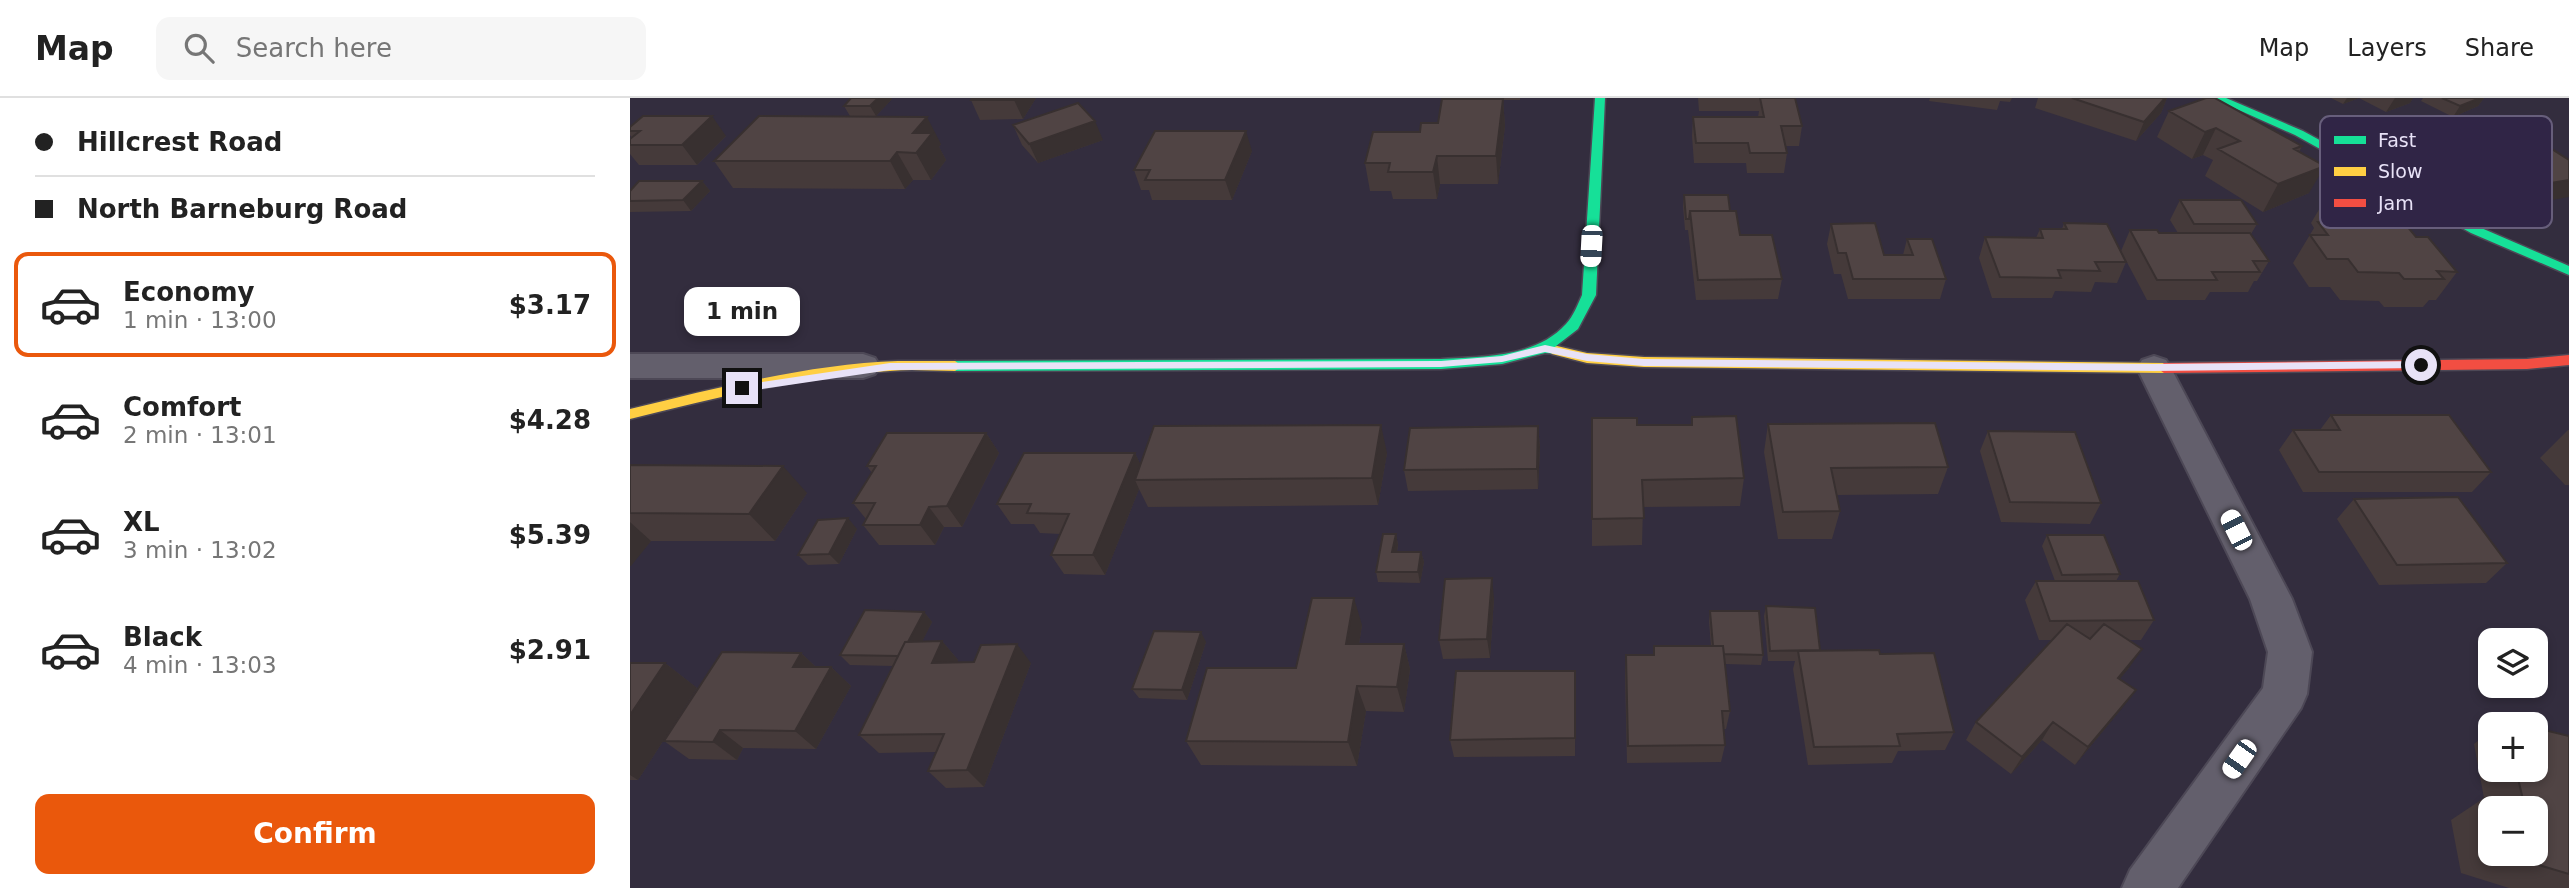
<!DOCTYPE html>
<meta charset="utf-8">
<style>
:root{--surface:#fff;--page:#f6f6f6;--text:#222;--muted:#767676;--line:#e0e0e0;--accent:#ea580c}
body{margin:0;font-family:"DejaVu Sans",sans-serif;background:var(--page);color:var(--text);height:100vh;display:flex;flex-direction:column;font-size:26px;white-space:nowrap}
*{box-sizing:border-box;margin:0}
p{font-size:23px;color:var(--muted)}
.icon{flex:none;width:38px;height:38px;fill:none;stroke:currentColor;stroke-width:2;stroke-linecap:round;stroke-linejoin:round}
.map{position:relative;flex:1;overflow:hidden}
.side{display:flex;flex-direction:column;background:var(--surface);width:630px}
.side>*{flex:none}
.guide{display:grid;align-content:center;height:154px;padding:0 35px;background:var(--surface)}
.tools{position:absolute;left:1848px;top:530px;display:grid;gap:14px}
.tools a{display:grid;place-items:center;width:70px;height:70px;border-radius:14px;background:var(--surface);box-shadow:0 4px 10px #0003;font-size:35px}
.end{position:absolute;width:32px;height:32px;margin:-16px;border:9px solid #e8e2f7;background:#111;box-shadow:0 0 0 4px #111}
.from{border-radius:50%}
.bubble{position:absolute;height:49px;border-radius:14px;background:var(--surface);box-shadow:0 4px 10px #0003;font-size:23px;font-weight:700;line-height:49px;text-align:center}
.car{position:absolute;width:21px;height:42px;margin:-21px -10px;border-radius:9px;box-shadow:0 0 5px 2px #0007;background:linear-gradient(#fff 24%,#345 0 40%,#fff 0 76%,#345 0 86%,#fff 0)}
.guide b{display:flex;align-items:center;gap:24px;height:66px;font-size:26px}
.guide b+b{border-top:2px solid var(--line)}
.guide i{width:18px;height:18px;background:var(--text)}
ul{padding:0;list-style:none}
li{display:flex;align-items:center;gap:21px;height:105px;margin:0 14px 10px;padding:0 21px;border:4px solid transparent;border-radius:14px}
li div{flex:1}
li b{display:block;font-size:26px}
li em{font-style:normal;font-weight:700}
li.current{border-color:var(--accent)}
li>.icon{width:63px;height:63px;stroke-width:1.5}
.button{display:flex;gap:14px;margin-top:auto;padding:14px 35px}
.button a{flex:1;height:80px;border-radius:14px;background:var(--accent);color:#fff;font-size:28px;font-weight:700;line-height:80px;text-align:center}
header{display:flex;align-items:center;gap:42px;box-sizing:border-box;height:98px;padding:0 35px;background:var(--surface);border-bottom:2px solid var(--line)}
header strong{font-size:33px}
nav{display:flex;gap:38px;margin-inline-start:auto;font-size:24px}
.search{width:490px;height:63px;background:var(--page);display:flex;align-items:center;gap:18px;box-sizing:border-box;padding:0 24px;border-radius:14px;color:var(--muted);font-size:26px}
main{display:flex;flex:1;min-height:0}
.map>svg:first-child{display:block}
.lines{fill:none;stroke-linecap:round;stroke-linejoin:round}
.street-casing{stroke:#4d4856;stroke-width:4}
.fast-casing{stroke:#4d4856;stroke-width:3}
.slow-casing{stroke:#4d4856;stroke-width:3}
.jam-casing{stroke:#4d4856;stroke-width:3}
.street{fill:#635f6c;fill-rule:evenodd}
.fast{fill:#16e098;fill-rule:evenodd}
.slow{fill:#ffcf43;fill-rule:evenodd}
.jam{fill:#f24e42;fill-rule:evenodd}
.wall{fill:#453a3a;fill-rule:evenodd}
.shaded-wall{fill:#383030}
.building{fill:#504444;stroke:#383030;stroke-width:2}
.route{fill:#e8e2f7}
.key{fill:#302546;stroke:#675e7b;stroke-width:2}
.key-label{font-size:19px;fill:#e8e2f7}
</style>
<header>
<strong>Map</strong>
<div class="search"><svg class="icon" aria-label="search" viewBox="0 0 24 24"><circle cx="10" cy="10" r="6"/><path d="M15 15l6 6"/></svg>Search here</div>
<nav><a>Map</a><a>Layers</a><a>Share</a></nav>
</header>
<main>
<section class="side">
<div class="guide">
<b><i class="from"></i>Hillcrest Road</b>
<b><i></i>North Barneburg Road</b>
</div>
<ul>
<li class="current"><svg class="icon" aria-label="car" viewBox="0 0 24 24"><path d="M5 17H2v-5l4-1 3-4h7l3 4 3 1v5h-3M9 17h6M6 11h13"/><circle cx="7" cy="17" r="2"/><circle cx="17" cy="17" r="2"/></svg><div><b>Economy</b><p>1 min · 13:00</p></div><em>$3.17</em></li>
<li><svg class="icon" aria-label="car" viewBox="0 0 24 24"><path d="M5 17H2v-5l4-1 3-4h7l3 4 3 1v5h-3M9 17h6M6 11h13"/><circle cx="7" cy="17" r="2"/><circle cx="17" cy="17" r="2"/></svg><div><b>Comfort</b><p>2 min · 13:01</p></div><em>$4.28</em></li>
<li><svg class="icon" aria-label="car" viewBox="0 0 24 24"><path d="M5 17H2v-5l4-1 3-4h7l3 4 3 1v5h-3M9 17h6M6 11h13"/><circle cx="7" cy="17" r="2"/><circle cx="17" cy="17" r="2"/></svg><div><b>XL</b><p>3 min · 13:02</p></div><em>$5.39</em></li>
<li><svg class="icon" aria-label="car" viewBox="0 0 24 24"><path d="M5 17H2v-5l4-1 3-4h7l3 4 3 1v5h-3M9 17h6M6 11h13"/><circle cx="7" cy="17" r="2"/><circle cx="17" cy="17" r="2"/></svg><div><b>Black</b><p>4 min · 13:03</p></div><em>$2.91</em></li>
</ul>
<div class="button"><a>Confirm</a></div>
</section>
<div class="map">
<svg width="1939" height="790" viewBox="0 0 1939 790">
<rect width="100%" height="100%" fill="#332d3e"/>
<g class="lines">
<g class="street-casing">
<path id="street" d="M0 256H233L245 260 250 268 245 276 233 280H0Z
M1524 258 1536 262 1541 270 1662 501 1682 554 1677 596 1671 610 1548 790H1492L1500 772 1633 590 1638 554 1620 501 1507 270 1512 262Z"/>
</g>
<g class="fast-casing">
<path id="fast" d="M965 0H975L966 197 948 231 926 248 932 250 934 253 932 256 915 255 872 266 811 271 325 273 318 268 325 263 811 261C854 258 905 260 936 226 943 219 948 206 952 197Z
M1582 0H1596L1673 33 1849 129 1939 168V177L1841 135 1665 37Z"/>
</g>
<g class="slow-casing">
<path id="slow" d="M927 248 957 255 1014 259 1534 265 1541 270 1534 275 1014 269 957 265 922 256 920 253 922 250Z
M268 263H325L332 268 325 273C303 273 282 271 260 273 172 278 85 300 0 321V311C88 290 178 266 268 263Z"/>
</g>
<g class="jam-casing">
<path id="jam" d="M1939 257V267L1897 271 1534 275 1527 270 1534 265 1897 261Z"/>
</g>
<use href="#street" class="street"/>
<use href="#fast" class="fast"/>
<use href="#slow" class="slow"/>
<use href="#jam" class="jam"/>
</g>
<path class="wall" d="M406 0 393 21 350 22 341 2Z
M824 0H890V2H873L875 28 868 86H810L807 101H763L761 93H740L735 65 808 25 825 1Z
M1068 0H1165L1172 28 1169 48H1155L1157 55 1154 75H1117L1116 65H1064L1062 38 1063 19H1128L1129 13H1069Z
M1300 0H1382L1380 4 1370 3 1367 12 1299 3Z
M1408 0H1537L1531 15 1506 43 1405 10Z
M1701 0H1783L1780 5 1756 14 1729 0 1713 6Z
M1793 0H1854L1848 8 1823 19 1791 3Z
M262 1 246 18H220L214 8Z
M1539 13 1672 48 1669 54 1679 95 1633 114 1575 78 1583 62 1573 57 1562 61 1527 39Z
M383 27 473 42 408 65 392 47Z
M0 29 96 38 67 67H9L0 56V41L2 40 0 37Z
M1824 29 1887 41 1939 62 1893 107 1810 49Z
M311 46 309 49 316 62 301 82H283L275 91 103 90 84 63Z
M622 53 602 102H522L519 92H511L504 72Z
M72 83 80 93 61 113 0 114V93Z
M1054 97 1100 113 1110 137 1152 181 1148 201 1066 202 1058 132H1055L1053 108Z
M1697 98 1786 139 1827 174 1806 202H1799L1793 209H1754L1749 203 1710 202 1700 189H1679L1663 165 1684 130 1681 125Z
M1550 102 1627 126 1621 136 1639 163 1627 183H1624L1618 194H1580L1575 202H1517L1491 153 1500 132 1529 135H1548L1540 122Z
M1434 125 1496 164 1487 185 1465 184 1461 194 1425 193 1422 200H1362L1349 160 1355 139 1406 140 1410 131H1432Z
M1201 126 1254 157H1273L1277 141 1316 181 1310 201H1218L1211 176H1204L1197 146Z
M1701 317 1861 374 1842 394H1673L1649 352 1663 332H1690Z
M1062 319 1114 380 1110 408 1013 409 1012 447 962 448V320L1007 327H1061Z
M1138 326 1318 369 1308 396 1206 397 1210 413 1202 441H1148L1134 354Z
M908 328 910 349 908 391 778 393 774 372Z
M1938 332H1939V387H1935L1910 360Z
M1358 333 1471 405 1460 426 1371 424 1350 353Z
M356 335 369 355 332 429H314L305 447H249L233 427 236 421 223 405 242 375 237 368Z
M505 355 510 366 757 355 748 407 518 409 509 391 475 477 434 476 421 457 430 436 410 435 404 426H381L367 406Z
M0 367 177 395 145 443H21L0 468Z
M1724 401 1877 465 1856 485 1749 487 1707 421Z
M227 431 209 466 178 467 168 457Z
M766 436 768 447 767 454H791L794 464 790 485 748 484 746 474Z
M1417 437 1490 476 1486 483 1524 522 1511 542H1498L1499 570 1489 581 1492 610 1445 667 1412 642 1381 676 1336 642 1346 624 1422 542H1409L1395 502 1406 483H1425L1412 448Z
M864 500 860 560 813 561 809 542Z
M1136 508 1190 552 1250 556 1324 634 1315 652 1268 653 1262 665 1178 667 1163 571 1165 563H1138L1134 518Z
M1080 513 1133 557 1131 567 1095 566 1100 613 1096 631H1093L1095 647 1091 664 997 665 995 576 996 557H1023L1024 548H1081L1079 523Z
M294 514 302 524 292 543H312L328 562 327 564 401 565 354 689 316 690 298 673 306 654 249 655 229 637 263 568 220 567 210 557Z
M732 527 729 546H774L780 571 774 614 736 613 727 668 571 667 556 643Z
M576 544 557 602 509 600 502 591Z
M171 555 186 569H201L221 588 186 651 113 650 107 662 59 661 34 643Z
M0 565H35L67 590 8 682H0Z
M945 573V658L824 659 820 642Z
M1876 622 1894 626H1869Z
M1860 633V672H1906L1939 638V790H1879L1831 775 1821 722 1854 700 1844 646ZM1860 710 1906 756H1860Z"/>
<path class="shaded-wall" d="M248 0H261L262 1 246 18 240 8Z
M385 0H406L393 21 384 2Z
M1535 0H1537L1531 15 1506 43 1514 24Z
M1717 0H1729L1713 6Z
M1765 0H1783L1780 5 1756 14Z
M1850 0H1854L1848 8 1823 19 1830 8Z
M873 1 875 28 868 86 866 58Z
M82 18 96 38 67 67 52 47Z
M297 19 311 46 309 49 316 62 301 82 286 55 283 35Z
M465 23 473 42 408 65 399 46Z
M1586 30 1573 57 1562 61 1575 34Z
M616 33 622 53 602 102 595 82Z
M267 54 283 82 275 91 260 63Z
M807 58 810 86 807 101 803 74Z
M1695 68 1679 95 1633 114 1648 86Z
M1939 82V99L1893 107 1908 87Z
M72 83 80 93 61 113 53 102Z
M751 327 757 355 748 407 742 380Z
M908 328 910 349 908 391 907 371Z
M356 335 369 355 332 429 317 408Z
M505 355 515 376 505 382 509 391 475 477 463 457Z
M153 368 177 395 145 443 119 416Z
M299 409 314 429 305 447 290 427Z
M218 420 227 431 209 466 199 456Z
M0 424 21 443 1 468H0Z
M766 436 768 447 765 464 762 454Z
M791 454 794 464 790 485 788 474Z
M862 480 864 500 860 560 857 541Z
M724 500 732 527 725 571 716 546Z
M294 514 302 524 280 568 271 558Z
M571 534 576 544 557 602 552 592Z
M312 543 328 562 318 583 302 565Z
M387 546 401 565 354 689 337 672Z
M774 546 780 571 774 614 767 589Z
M1512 551 1499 570 1475 599 1488 580Z
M171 555 191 574 163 569Z
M35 565 67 590 8 682 0 677V617Z
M201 569 221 588 186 651 165 633Z
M945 573 946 591 945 658Z
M727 588 736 613 727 668 718 644Z
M1506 592 1492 610 1445 667 1458 649Z
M1423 624 1412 642 1381 676 1392 659Z
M90 632 113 650 107 662 83 644Z"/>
<path class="building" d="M221 0H248L240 8H214Z
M342 0H385L384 2H341Z
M1130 0H1165L1172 28H1151L1157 55H1120L1118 45H1066L1063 19H1134Z
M1442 0H1535L1514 24Z
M1576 0H1585L1672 48 1664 51 1695 68 1648 86 1588 51 1610 43 1586 30 1575 34 1539 13Z
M1812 0H1850L1830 8Z
M812 1H873L866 58H807L803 74H758L760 65H735L743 34H790L791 25H808Z
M448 5 465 23 399 46 383 27Z
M13 18H82L52 47H0V41L10 33H0V29Z
M129 18 297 19 283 35H302L286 55 267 54 260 63H84Z
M1860 24 1887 41 1903 39 1939 62V82L1908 87 1824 29Z
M525 33H616L595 82H515L520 72H504Z
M9 83H72L53 102 0 103V93Z
M1054 97H1098L1100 113H1060L1059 121H1056Z
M1697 98H1752L1786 139H1798L1827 174 1807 173 1814 181H1774L1769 175 1728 174 1718 161H1697L1680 137H1698L1688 124H1718Z
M1550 102H1611L1627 126H1564Z
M1060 113H1106L1110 137H1142L1152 181 1068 182Z
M1245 125 1254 157H1283L1277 141H1302L1316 181H1223L1216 155H1208L1201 126Z
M1434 125 1477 126 1496 164H1465L1470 173 1428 172 1431 180 1370 179 1355 139 1413 140 1410 131H1437Z
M1500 132H1527L1529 135H1620L1639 163H1623L1630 174H1582L1587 182H1527Z
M1701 317H1819L1861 374H1689L1663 332H1710Z
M1106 318 1114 380 1012 382 1014 420 962 421V320H1007V327H1062V319Z
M1305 325 1318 369 1201 370 1210 413 1153 414 1138 326Z
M751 327 742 380 505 382 524 328Z
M908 328 907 371 774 372 780 330Z
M1358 333 1445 334 1471 405 1380 404Z
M257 335H356L317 408 299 409 290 427H233L245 405H223L246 368H237Z
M394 355H505L463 457H421L439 416 397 415 401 406H367Z
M0 367 153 368 119 416 0 415Z
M1828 399 1877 465 1767 467 1724 401Z
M218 420 199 456 168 457 188 422Z
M753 436H766L762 454H791L788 474H746Z
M1417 437H1474L1490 476 1432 477Z
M862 480 857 541 809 542 815 481Z
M1406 483H1508L1524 522 1420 523Z
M682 500H724L716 546H774L767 589 727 588 718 644 556 643 577 570H666Z
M1136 508 1185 510 1190 552 1140 553Z
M235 512 294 514 278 544H275L268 558 210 557Z
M1080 513H1129L1133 557 1094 556 1093 548H1083Z
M1437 526 1460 541 1474 526 1512 551 1488 580 1506 592 1458 649 1423 624 1392 659 1346 624Z
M524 533 571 534 552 592 502 591Z
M312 543 302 565 344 564 351 547 387 546 337 672 298 673 314 636 229 637 275 544Z
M1024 548H1093L1100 613H1092L1095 647 998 648 996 557H1024Z
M1249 552 1250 556 1304 555 1324 634 1267 636 1270 648 1184 649 1168 553Z
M92 554 171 555 163 569H201L165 633 90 632 83 644 34 643Z
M0 565H35L0 617Z
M826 573H945V640L820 642Z
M1876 622 1894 626H1877Z
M1906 630 1939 638V776L1872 756H1906V710H1895L1886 672H1906Z
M1854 700 1893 710H1860V730Z"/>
<path class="route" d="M915 247 957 256 1014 261 1524 266 1791 263 1796 267 1791 270 1524 273 1014 268 957 263 915 254 872 264 811 269 260 272 112 294 107 290 112 287 260 265 811 263 872 258Z"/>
<rect x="1690" y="18" width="232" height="112" rx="10" class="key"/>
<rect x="1704" y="38" width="32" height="8" fill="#16e098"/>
<rect x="1704" y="69" width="32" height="9" fill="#ffcf43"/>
<rect x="1704" y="101" width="32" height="8" fill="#f24e42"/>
<g class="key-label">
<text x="1748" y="49">Fast</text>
<text x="1748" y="80">Slow</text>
<text x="1748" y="112">Jam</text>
</g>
</svg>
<div class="tools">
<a><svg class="icon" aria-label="layers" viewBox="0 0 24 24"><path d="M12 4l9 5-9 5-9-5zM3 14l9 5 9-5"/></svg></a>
<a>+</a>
<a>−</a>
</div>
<i class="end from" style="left:1791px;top:267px"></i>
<i class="end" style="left:112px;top:290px"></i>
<div class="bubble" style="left:54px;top:189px;width:116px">1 min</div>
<i class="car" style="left:961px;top:148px;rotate:183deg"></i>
<i class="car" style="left:1606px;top:432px;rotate:333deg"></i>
<i class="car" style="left:1609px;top:661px;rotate:215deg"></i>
</div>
</main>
